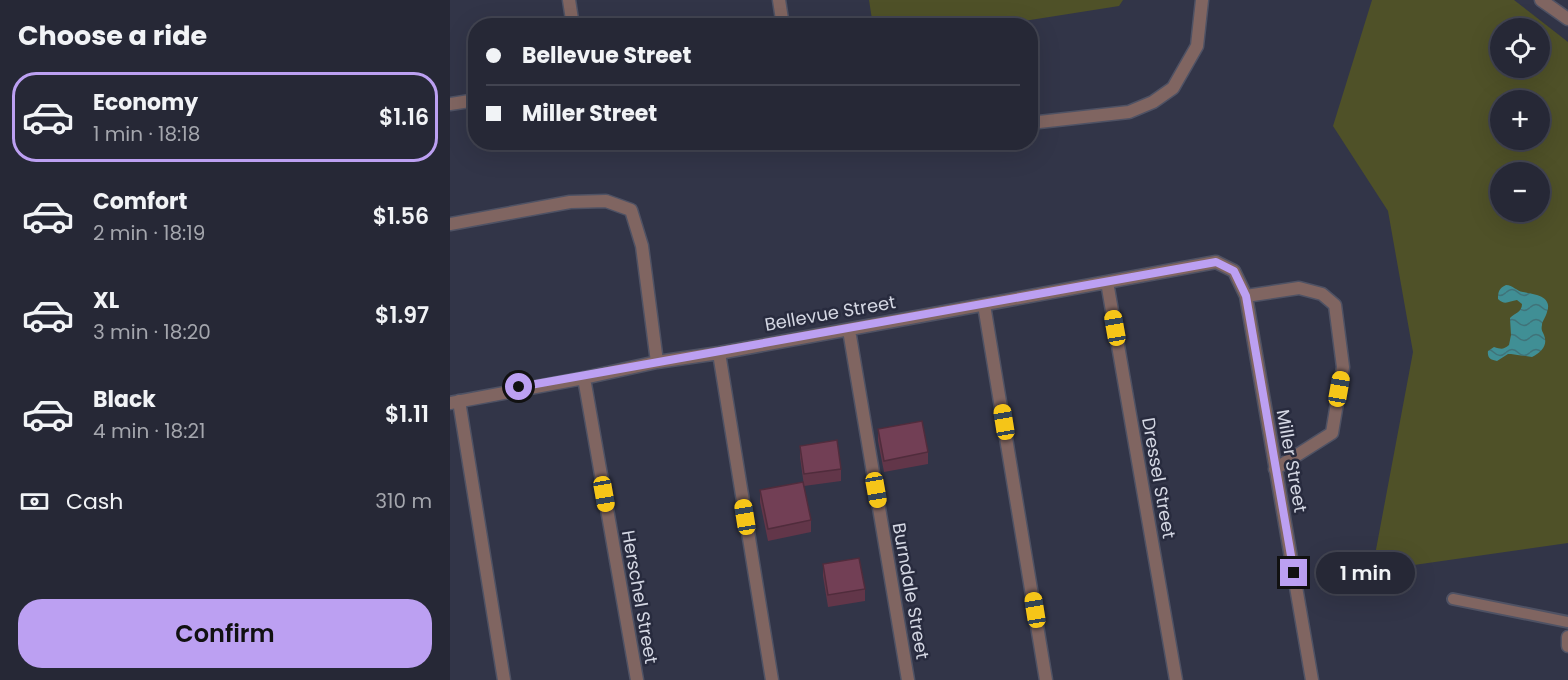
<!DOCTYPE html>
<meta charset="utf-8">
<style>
:root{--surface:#262836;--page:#2e303e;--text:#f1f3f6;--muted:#a4a6ad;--line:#424451;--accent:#bca0f2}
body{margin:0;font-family:Poppins,sans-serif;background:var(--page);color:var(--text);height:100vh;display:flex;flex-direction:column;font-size:22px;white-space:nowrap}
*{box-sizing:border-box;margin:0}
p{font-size:20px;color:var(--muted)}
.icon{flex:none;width:33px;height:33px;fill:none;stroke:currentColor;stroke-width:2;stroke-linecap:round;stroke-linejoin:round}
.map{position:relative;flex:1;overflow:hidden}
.drawer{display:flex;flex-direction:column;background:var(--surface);width:450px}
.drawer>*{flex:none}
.guide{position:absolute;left:18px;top:18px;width:570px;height:132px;border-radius:24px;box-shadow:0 6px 24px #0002,0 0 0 2px var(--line);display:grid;align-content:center;height:132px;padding:0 18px;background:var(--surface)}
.controls{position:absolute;left:1040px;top:18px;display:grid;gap:12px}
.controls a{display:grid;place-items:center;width:60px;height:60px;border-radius:50%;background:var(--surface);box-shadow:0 6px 24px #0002,0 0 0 2px var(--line);font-size:30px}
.end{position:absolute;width:27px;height:27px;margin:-14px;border:8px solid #bca0f2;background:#111;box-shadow:0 0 0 3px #111}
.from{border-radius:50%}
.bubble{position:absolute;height:42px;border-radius:21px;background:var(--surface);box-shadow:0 6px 24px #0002,0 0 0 2px var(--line);font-size:20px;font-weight:600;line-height:42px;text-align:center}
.car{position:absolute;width:18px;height:36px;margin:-18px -9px;border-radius:8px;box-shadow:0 0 4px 2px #0007;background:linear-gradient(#f5c518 24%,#345 0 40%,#f5c518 0 76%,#345 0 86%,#f5c518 0)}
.guide b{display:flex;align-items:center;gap:21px;height:57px;font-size:22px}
.guide b+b{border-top:2px solid var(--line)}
.guide i{width:15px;height:15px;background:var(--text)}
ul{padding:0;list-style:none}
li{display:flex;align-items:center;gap:18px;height:90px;margin:0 12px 9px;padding:0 6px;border:3px solid transparent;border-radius:24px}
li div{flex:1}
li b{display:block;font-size:22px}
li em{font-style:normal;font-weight:600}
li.on{border-color:var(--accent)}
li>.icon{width:54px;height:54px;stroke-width:1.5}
h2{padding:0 18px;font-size:27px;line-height:72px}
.pay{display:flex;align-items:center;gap:15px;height:66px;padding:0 18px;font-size:22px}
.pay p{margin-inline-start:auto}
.button{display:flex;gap:12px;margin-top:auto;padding:12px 18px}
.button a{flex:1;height:69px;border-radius:24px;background:var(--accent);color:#111;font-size:24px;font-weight:600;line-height:69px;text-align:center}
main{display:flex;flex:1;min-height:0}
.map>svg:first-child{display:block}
.green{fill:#4f5128;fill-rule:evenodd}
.water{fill:url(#water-waves)}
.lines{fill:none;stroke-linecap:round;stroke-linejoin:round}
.lane-casing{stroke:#4f5264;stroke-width:14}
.street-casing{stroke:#4f5264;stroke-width:15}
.lane{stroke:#806561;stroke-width:10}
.street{stroke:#806561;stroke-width:12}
.wall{fill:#623649}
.building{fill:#723f55;stroke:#502c3c;stroke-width:1.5}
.route{stroke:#bca0f2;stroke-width:8}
.labels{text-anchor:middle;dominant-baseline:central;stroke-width:5;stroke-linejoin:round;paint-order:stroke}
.street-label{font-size:18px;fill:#d4d7e3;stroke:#282b3e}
</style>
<main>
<section class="drawer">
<h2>Choose a ride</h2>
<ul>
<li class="on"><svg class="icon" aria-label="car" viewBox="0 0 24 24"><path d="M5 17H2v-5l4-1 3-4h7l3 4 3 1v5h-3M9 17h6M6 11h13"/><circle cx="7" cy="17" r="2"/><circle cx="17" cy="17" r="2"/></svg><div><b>Economy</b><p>1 min · 18:18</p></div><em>$1.16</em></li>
<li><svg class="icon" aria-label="car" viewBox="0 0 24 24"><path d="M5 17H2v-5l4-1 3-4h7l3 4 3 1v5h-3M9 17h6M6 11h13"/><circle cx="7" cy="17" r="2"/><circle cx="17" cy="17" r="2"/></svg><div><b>Comfort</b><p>2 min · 18:19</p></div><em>$1.56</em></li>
<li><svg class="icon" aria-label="car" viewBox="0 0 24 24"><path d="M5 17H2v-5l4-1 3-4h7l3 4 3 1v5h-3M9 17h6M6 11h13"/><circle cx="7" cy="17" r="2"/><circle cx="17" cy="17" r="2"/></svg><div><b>XL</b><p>3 min · 18:20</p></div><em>$1.97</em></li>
<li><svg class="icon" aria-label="car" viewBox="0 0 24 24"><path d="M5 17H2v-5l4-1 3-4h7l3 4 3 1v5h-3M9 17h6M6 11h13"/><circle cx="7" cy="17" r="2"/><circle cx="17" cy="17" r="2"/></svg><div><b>Black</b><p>4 min · 18:21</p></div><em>$1.11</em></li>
</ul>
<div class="pay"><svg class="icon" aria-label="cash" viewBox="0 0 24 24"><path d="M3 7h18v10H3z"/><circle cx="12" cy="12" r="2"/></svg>Cash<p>310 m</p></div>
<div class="button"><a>Confirm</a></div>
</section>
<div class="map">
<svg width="1118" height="680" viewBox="0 0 1118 680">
<defs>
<pattern id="water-waves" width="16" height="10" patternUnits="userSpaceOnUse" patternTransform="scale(1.5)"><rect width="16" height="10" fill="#408f95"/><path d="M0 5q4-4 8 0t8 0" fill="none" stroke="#407379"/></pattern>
</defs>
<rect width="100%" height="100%" fill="#323548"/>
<path class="green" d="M419 0H673L669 6 548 25 423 26Z
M922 0H1064L1118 42V543L922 571 963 352 938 211 883 126ZM1050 28H1089V68H1050ZM1050 100H1089V140H1050ZM1050 172H1089V212H1050Z"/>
<path class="water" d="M1056 285C1063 285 1066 291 1073 292 1084 294 1103 296 1097 312 1096 317 1092 321 1092 325 1091 330 1092 330 1094 335 1098 345 1092 352 1082 357L1061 354H1058L1047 361C1041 360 1037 358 1038 351L1044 347C1051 349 1053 350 1059 345L1061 335 1060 318C1065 313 1072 312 1072 304L1067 300C1059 301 1055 306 1048 299 1048 292 1049 288 1056 285Z"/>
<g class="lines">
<g class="lane-casing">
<path id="lane" d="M1003 599 1118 622"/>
</g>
<g class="street-casing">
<path id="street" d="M119 0 123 26
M329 0 333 26
M1091 0 1118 19
M0 104 26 100
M580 123 679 112 703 102 723 88 747 46 752 0
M395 142H402
M0 224 120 202 156 201 181 210 192 246 207 362
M766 262 784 271 796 296 862 680
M657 282 726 680
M796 296 849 288 872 294 885 305 893 367 882 433 825 469
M534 305 596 680
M399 330 458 680
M269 353 322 680
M134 378 187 680
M9 401 54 680
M0 403 134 378 207 362 269 353 766 262
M1118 637V646"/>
</g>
<use href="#lane" class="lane"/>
<use href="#street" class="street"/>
</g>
<path class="wall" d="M428 429 478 452V464L434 472 428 441Z
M350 446 391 469V481L354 486 350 457Z
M310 490 361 520V532L318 541 310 502Z
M373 564 415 589V601L378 607 373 576Z"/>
<path class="building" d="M472 421 478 452 434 461 428 429Z
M387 440 391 469 354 474 350 446Z
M353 482 361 520 318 529 310 490Z
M409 558 415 589 378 595 373 564Z"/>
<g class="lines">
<path class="route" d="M69 387 766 262 784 271 796 296 844 573"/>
</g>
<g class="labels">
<g class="street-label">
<text transform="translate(380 313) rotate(-10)">Bellevue Street</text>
<text transform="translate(842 461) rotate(80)">Miller Street</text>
<text transform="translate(709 478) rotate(80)">Dressel Street</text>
<text transform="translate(461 591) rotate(80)">Burndale Street</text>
<text transform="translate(190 597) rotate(80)">Herschel Street</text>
</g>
</g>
</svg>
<div class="controls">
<a><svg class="icon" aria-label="locate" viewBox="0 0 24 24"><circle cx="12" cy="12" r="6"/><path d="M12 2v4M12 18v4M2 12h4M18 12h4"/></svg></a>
<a>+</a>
<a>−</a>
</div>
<i class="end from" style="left:69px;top:387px"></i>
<i class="end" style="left:844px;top:573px"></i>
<div class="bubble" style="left:866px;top:552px;width:99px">1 min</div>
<i class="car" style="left:665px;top:328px;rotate:350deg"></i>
<i class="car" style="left:889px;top:389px;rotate:10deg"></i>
<i class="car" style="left:554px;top:422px;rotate:351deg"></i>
<i class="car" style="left:426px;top:490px;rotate:170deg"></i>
<i class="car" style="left:154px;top:494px;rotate:170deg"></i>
<i class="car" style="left:295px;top:517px;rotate:351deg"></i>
<i class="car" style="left:585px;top:610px;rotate:351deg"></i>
<div class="guide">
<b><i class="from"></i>Bellevue Street</b>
<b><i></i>Miller Street</b>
</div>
</div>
</main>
